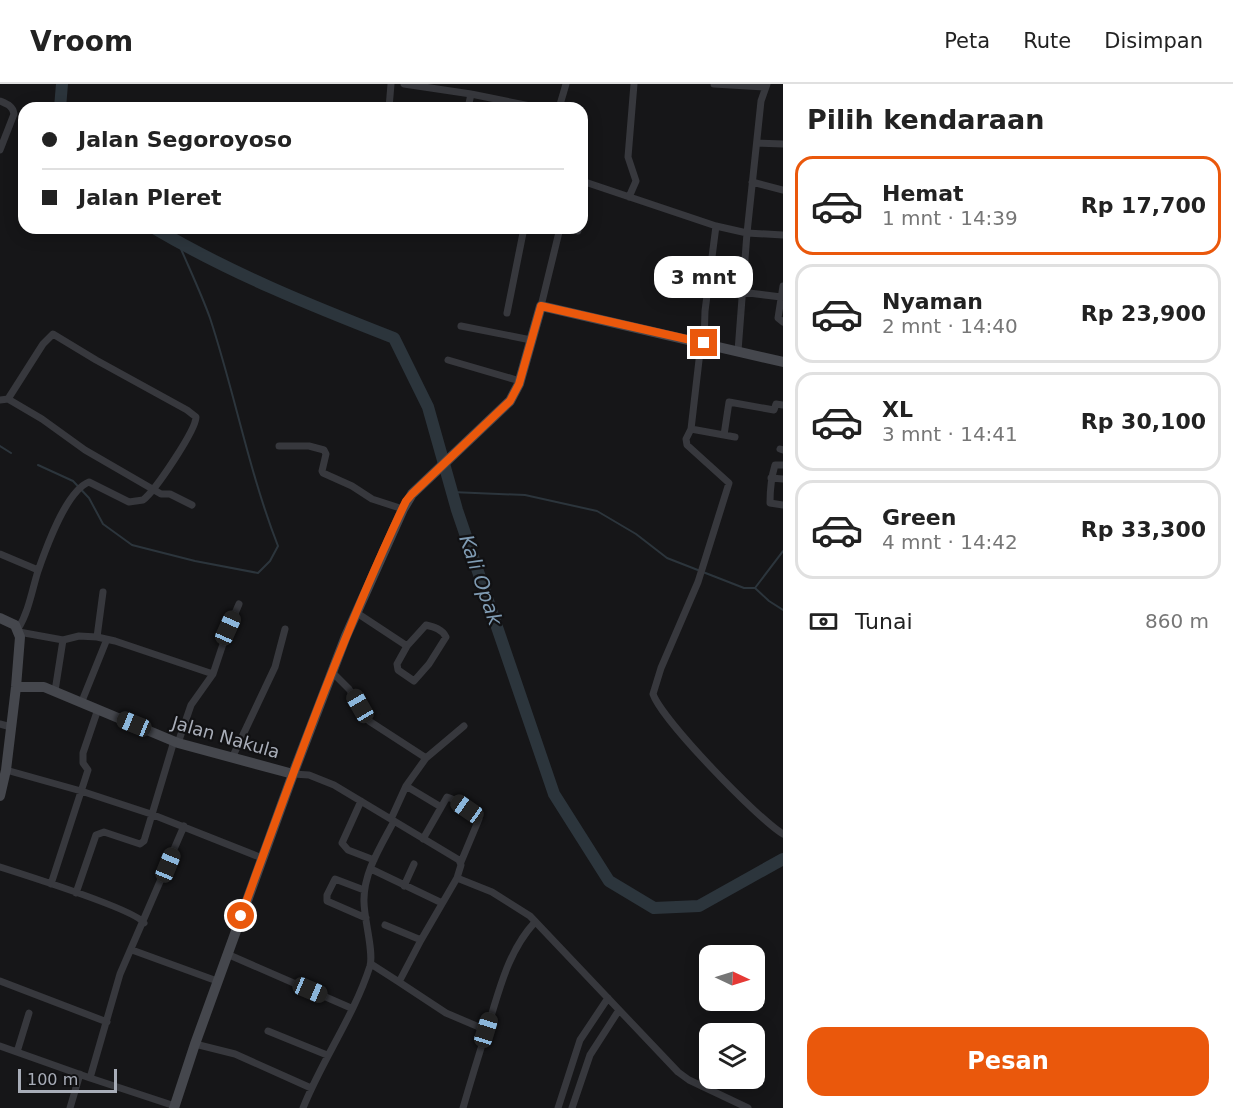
<!DOCTYPE html>
<html lang="id">
<meta charset="utf-8">
<style>
:root{--surface:#fff;--page:#f6f6f6;--text:#222;--muted:#767676;--line:#e0e0e0;--accent:#ea580c}
body{margin:0;font-family:"DejaVu Sans",sans-serif;background:var(--page);color:var(--text);height:100vh;display:flex;flex-direction:column;font-size:22px;white-space:nowrap}
*{box-sizing:border-box;margin:0}
p{font-size:20px;color:var(--muted)}
.icon{flex:none;width:33px;height:33px;fill:none;stroke:currentColor;stroke-width:2;stroke-linecap:round;stroke-linejoin:round}
.map{position:relative;flex:1;overflow:hidden}
.side{display:flex;flex-direction:column;background:var(--surface);width:450px}
.side>*{flex:none}
.hud{position:absolute;left:18px;top:18px;width:570px;height:132px;border-radius:18px;box-shadow:0 3px 15px #0003;display:grid;align-content:center;height:132px;padding:0 24px;background:var(--surface)}
.needle{width:39px;rotate:94deg}
.fabs{position:absolute;left:699px;top:861px;display:grid;gap:12px}
.fabs a{display:grid;place-items:center;width:66px;height:66px;border-radius:12px;background:var(--surface);box-shadow:0 3px 15px #0003;font-size:30px}
.scale{position:absolute;left:18px;bottom:15px;width:99px;box-sizing:border-box;padding-left:6px;border:3px solid #a8adb8;border-top:0;font-size:16px;line-height:21px;white-space:nowrap;color:#a8adb8;-webkit-text-stroke:4px #111113;paint-order:stroke}
.end{position:absolute;width:27px;height:27px;margin:-14px;border:8px solid #ea580c;background:#fff;box-shadow:0 0 0 3px #fff}
.from{border-radius:50%}
.bubble{position:absolute;height:42px;border-radius:18px;background:var(--surface);box-shadow:0 3px 15px #0003;font-size:20px;font-weight:700;line-height:42px;text-align:center}
.car{position:absolute;width:18px;height:36px;margin:-18px -9px;border-radius:8px;box-shadow:0 0 4px 2px #0007;background:linear-gradient(#222 24%,#8ab4d8 0 40%,#222 0 76%,#8ab4d8 0 86%,#222 0)}
.hud b{display:flex;align-items:center;gap:21px;height:57px;font-size:22px}
.hud b+b{border-top:2px solid var(--line)}
.hud i{width:15px;height:15px;background:var(--text)}
ul{padding:0;list-style:none}
li{display:flex;align-items:center;gap:18px;height:99px;margin:0 12px 9px;padding:0 12px;border:3px solid var(--line);border-radius:18px}
li div{flex:1}
li b{display:block;font-size:22px}
li em{font-style:normal;font-weight:700}
li.current{border-color:var(--accent)}
li>.icon{width:54px;height:54px;stroke-width:1.5}
h2{padding:0 24px;font-size:27px;line-height:72px}
.pay{display:flex;align-items:center;gap:15px;height:66px;padding:0 24px;font-size:22px}
.pay p{margin-inline-start:auto}
.primary-button{display:flex;gap:12px;margin-top:auto;padding:12px 24px}
.primary-button a{flex:1;height:69px;border-radius:18px;background:var(--accent);color:#fff;font-size:24px;font-weight:700;line-height:69px;text-align:center}
header{display:flex;align-items:center;gap:36px;box-sizing:border-box;height:84px;padding:0 30px;background:var(--surface);border-bottom:2px solid var(--line)}
header strong{font-size:28px}
nav{display:flex;gap:33px;margin-inline-start:auto;font-size:21px}
main{display:flex;flex:1;min-height:0}
.map>svg:first-child{display:block}
.lines{fill:none;stroke-linecap:round;stroke-linejoin:round}
.stream{stroke:#2c353c;stroke-width:2}
.river{stroke:#2c353c;stroke-width:12}
.street{stroke:#37383d;stroke-width:7}
.secondary{stroke:#45474d;stroke-width:10}
.route{stroke:#ea580c;stroke-width:8}
.labels{text-anchor:middle;dominant-baseline:central;stroke-width:4.5;stroke-linejoin:round;paint-order:stroke}
.street-label{font-size:18px;fill:#a8adb8;stroke:#111113}
.water-label{font-size:20px;font-style:italic;fill:#7f9bb3;stroke:#111113}
</style>
<header>
<strong>Vroom</strong>
<nav><a>Peta</a><a>Rute</a><a>Disimpan</a></nav>
</header>
<main>
<div class="map">
<svg width="783" height="1024" viewBox="0 0 783 1024">
<rect width="100%" height="100%" fill="#161618"/>
<g class="lines">
<path class="stream" d="M0 362 11 369
M38 381 73 397 89 414 103 440 132 461 195 477 258 489 270 477 278 462C249 388 235 310 210 234 201 209 189 184 178 158
M452 408 525 411 597 427 636 450 667 474 744 504H755L769 517 783 526
M755 504 783 467"/>
<path class="river" d="M60 24 62 0
M154 144C230 189 312 222 394 254L428 323 457 426 554 710 609 797 654 824 699 822 783 775"/>
<path class="street" d="M404 0 471 10 540 24
M714 0 764 3
M0 17C7 20 13 22 14 30L0 66
M389 24 391 0
M468 24 471 10
M559 24 566 0
M757 59 783 60
M582 97 716 142 747 149 783 151
M752 98 783 106
M629 113 636 97 628 73 634 0
M566 144 578 147
M783 202 778 234 783 238
M741 208 781 213
M541 222 560 144
M507 229 524 144
M461 242 531 256
M701 259 691 345 686 355 687 361 729 399 698 498 661 584 653 610C662 636 758 735 783 750
M704 259 705 227 716 142
M738 267 747 149 761 17 767 0
M448 276 520 297
M8 315 43 260 53 250 96 276 187 326 196 333C196 346 155 407 143 416L129 418 89 398C66 407 46 464 38 487 32 506 29 527 18 545
M0 316 8 315 42 335 85 366 161 410H170L192 421
M691 345 735 353
M724 351 729 318 774 326 776 320 783 321
M279 362H309L324 366 326 370 322 387 323 389 352 402 372 415 403 425
M780 365 783 366
M783 381H775C771 394 770 405 770 419L783 421
M771 394 783 395
M0 470 38 486
M357 529 407 562
M426 541C434 543 442 545 446 553L429 580 414 597 398 586 397 580 407 562Z
M19 548 63 556 79 552 97 553 115 557 213 590
M97 553 103 508
M332 588 349 605 369 637 426 674
M55 607 63 556
M82 617 107 555
M0 640 11 643
M178 659 191 621 213 590 227 548 239 520
M232 674 275 583 285 545
M6 686 81 707 151 730 262 774
M293 690 309 691 334 701 459 776 461 781 457 794 492 808 530 832 678 988 689 996 748 1024
M406 702 441 723
M361 717 342 759 348 766 374 776
M391 735 406 702 426 674 464 642
M423 755 447 713C457 716 473 727 479 735L461 778
M0 783C22 790 136 826 144 839
M371 785 442 819
M51 800 88 686 83 679V669L98 625
M404 802 414 780
M364 806 335 795 327 811V817L366 834
M76 809 96 751 104 748 140 760 144 757 174 657
M385 841 421 856
M132 866 217 897
M227 870 351 924
M371 880 399 898 421 856 457 794
M0 897 107 938
M399 898 446 929 486 946
M268 947 327 971
M195 960 235 970 311 1004
M0 962 90 994 175 1022
M17 968 29 929
M90 994 120 890 184 742
M70 1024 80 990
M303 1024C322 976 354 932 370 882 374 868 364 835 364 818 363 789 381 762 394 737
M463 1024C471 996 480 967 489 939 500 903 509 866 535 838
M558 1024 580 956 608 914
M572 1024 590 971 619 926"/>
<path class="secondary" d="M0 534 15 541 20 553 16 603 6 686 0 712
M16 603H44L178 659 293 690
M174 1024 195 960 293 690 346 552 403 425 412 410 510 317 519 300 541 222 783 278"/>
</g>
<g class="lines">
<path class="route" d="M241 832C292 692 342 551 406 417L412 410 510 317 519 300 541 222 704 259"/>
</g>
<g class="labels">
<g class="street-label">
<text transform="translate(226 653) rotate(16)">Jalan Nakula</text>
</g>
<g class="water-label">
<text transform="translate(481 496) rotate(71)">Kali Opak</text>
</g>
</g>
</svg>
<div class="fabs">
<a><svg class="needle" viewBox="-14 -14 28 28"><path d="M0-13l5 13h-10z" fill="#e53935"/><path d="M0 13l5-13h-10z" fill="#767676"/></svg></a>
<a><svg class="icon" aria-label="layers" viewBox="0 0 24 24"><path d="M12 4l9 5-9 5-9-5zM3 14l9 5 9-5"/></svg></a>
</div>
<div class="scale">100 m</div>
<i class="end from" style="left:241px;top:832px"></i>
<i class="end" style="left:704px;top:259px"></i>
<div class="bubble" style="left:654px;top:172px;width:99px">3 mnt</div>
<i class="car" style="left:228px;top:544px;rotate:24deg"></i>
<i class="car" style="left:360px;top:622px;rotate:330deg"></i>
<i class="car" style="left:134px;top:640px;rotate:292deg"></i>
<i class="car" style="left:467px;top:725px;rotate:305deg"></i>
<i class="car" style="left:168px;top:781px;rotate:22deg"></i>
<i class="car" style="left:310px;top:906px;rotate:113deg"></i>
<i class="car" style="left:486px;top:946px;rotate:17deg"></i>
<div class="hud">
<b><i class="from"></i>Jalan Segoroyoso</b>
<b><i></i>Jalan Pleret</b>
</div>
</div>
<section class="side">
<h2>Pilih kendaraan</h2>
<ul>
<li class="current"><svg class="icon" aria-label="car" viewBox="0 0 24 24"><path d="M5 17H2v-5l4-1 3-4h7l3 4 3 1v5h-3M9 17h6M6 11h13"/><circle cx="7" cy="17" r="2"/><circle cx="17" cy="17" r="2"/></svg><div><b>Hemat</b><p>1 mnt · 14:39</p></div><em>Rp 17,700</em></li>
<li><svg class="icon" aria-label="car" viewBox="0 0 24 24"><path d="M5 17H2v-5l4-1 3-4h7l3 4 3 1v5h-3M9 17h6M6 11h13"/><circle cx="7" cy="17" r="2"/><circle cx="17" cy="17" r="2"/></svg><div><b>Nyaman</b><p>2 mnt · 14:40</p></div><em>Rp 23,900</em></li>
<li><svg class="icon" aria-label="car" viewBox="0 0 24 24"><path d="M5 17H2v-5l4-1 3-4h7l3 4 3 1v5h-3M9 17h6M6 11h13"/><circle cx="7" cy="17" r="2"/><circle cx="17" cy="17" r="2"/></svg><div><b>XL</b><p>3 mnt · 14:41</p></div><em>Rp 30,100</em></li>
<li><svg class="icon" aria-label="car" viewBox="0 0 24 24"><path d="M5 17H2v-5l4-1 3-4h7l3 4 3 1v5h-3M9 17h6M6 11h13"/><circle cx="7" cy="17" r="2"/><circle cx="17" cy="17" r="2"/></svg><div><b>Green</b><p>4 mnt · 14:42</p></div><em>Rp 33,300</em></li>
</ul>
<div class="pay"><svg class="icon" aria-label="cash" viewBox="0 0 24 24"><path d="M3 7h18v10H3z"/><circle cx="12" cy="12" r="2"/></svg>Tunai<p>860 m</p></div>
<div class="primary-button"><a>Pesan</a></div>
</section>
</main>
